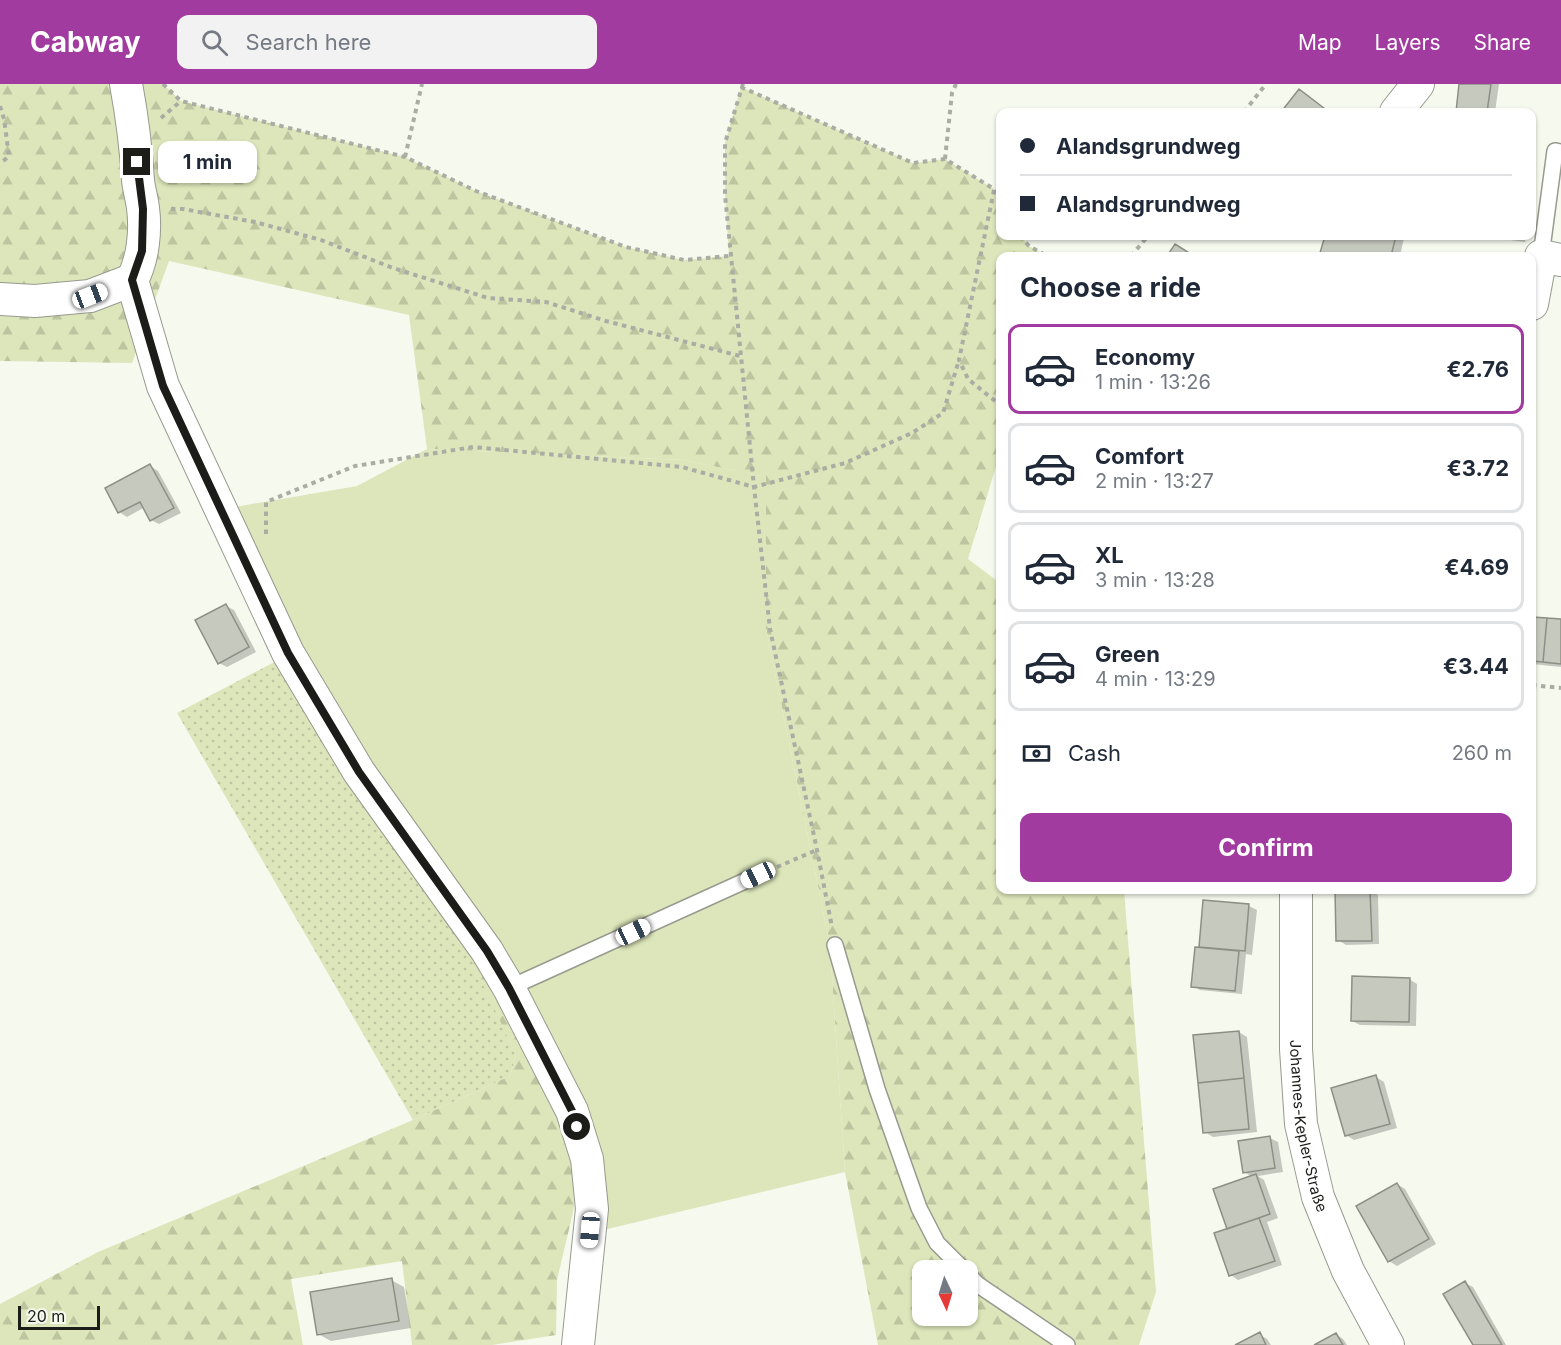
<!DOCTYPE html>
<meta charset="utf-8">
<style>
:root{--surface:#fff;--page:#f2f2f3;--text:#1f2937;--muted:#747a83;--line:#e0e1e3;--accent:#a13b9f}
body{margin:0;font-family:Inter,sans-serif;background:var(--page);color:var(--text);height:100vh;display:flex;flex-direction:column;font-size:22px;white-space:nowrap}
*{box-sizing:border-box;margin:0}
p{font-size:20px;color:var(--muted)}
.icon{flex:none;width:33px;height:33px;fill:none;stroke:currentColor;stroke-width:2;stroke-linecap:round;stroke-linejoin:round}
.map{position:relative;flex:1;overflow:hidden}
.sheet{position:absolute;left:996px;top:168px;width:540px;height:642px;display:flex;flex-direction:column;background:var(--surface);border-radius:12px;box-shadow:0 2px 4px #0004}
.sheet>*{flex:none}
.banner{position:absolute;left:996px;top:24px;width:540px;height:132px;border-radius:12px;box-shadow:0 2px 4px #0004;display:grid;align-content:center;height:132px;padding:0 24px;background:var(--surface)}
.needle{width:39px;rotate:176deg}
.controls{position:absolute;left:912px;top:1176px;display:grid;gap:12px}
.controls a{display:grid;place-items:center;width:66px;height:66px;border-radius:12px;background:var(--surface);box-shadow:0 2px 4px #0004;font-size:30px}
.scale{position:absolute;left:18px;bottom:15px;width:82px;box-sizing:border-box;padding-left:6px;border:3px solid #1c1d19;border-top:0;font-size:16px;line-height:21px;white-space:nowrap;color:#1c1d19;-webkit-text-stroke:4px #f6f9ee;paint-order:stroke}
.end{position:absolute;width:27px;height:27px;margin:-14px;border:8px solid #1c1d19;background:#fff;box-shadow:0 0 0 3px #fff}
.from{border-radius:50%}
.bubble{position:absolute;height:42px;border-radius:12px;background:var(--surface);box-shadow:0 2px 4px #0004;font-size:20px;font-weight:700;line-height:42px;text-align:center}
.car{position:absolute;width:18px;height:36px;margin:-18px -9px;border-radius:8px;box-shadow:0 0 4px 2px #0007;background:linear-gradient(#fff 24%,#345 0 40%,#fff 0 76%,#345 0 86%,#fff 0)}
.banner b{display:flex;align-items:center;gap:21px;height:57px;font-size:22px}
.banner b+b{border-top:2px solid var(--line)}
.banner i{width:15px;height:15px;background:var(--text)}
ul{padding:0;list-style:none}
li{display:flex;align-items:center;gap:18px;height:90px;margin:0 12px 9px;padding:0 12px;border:3px solid var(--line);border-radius:12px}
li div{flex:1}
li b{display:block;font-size:22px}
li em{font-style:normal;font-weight:700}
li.active{border-color:var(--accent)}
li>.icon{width:54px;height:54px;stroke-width:1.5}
h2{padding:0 24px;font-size:27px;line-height:72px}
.pay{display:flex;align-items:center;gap:15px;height:66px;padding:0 24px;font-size:22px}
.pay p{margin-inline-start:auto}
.primary-button{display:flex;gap:12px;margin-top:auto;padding:12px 24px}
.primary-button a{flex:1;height:69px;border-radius:12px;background:var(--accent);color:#fff;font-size:24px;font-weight:700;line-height:69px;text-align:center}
header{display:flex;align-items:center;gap:36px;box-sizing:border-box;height:84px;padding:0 30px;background:var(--accent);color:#fff}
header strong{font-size:28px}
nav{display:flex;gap:33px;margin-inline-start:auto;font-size:21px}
.search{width:420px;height:54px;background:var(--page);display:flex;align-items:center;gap:15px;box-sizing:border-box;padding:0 21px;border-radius:12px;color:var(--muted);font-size:22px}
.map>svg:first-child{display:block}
.grass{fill:url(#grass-dots)}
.forest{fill:url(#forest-firs);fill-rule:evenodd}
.green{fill:#dce6ba}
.shadow{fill:#0003}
.building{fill:#c6c9be;stroke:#8d8f85;stroke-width:1.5}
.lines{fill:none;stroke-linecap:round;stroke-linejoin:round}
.service-casing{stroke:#979a8f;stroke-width:18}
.minor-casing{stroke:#979a8f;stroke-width:34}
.path{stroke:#abada4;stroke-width:4;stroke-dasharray:4.5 4.5;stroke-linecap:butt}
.service{stroke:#fff;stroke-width:15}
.minor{stroke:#fff;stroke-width:32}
.route{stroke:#1c1d19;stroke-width:8}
.labels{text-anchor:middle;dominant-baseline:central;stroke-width:5;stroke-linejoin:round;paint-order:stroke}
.street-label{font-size:15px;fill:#1c1d19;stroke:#f6f9ee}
</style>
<header>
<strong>Cabway</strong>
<div class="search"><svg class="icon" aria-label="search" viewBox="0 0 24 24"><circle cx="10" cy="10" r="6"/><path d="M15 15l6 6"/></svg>Search here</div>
<nav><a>Map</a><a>Layers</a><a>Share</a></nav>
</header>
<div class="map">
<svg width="1561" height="1261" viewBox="0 0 1561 1261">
<defs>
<pattern id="grass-dots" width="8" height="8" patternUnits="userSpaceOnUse" patternTransform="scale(1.5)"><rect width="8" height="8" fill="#dce6ba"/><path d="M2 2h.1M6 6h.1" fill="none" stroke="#bcc59f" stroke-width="1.8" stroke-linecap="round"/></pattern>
<pattern id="forest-firs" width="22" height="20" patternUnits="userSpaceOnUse" patternTransform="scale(1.5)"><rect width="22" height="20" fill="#dce6ba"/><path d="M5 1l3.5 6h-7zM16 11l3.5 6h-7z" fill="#bcc59f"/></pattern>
</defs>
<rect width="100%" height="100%" fill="#f6f9ee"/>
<path class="grass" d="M282 574 481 872 474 879 516 971 510 992 413 1036 177 629Z"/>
<path class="forest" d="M0 0H163L181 17 405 73 476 107 626 163 684 176 729 172 725 111V59L741 3 913 79 945 75 994 105 1000 112V152H1020L1029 162 1047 172H1000V369L968 475 1000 499V806H1124L1156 1208 1139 1261H878L845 1088 830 862 766 544 765 393 683 376 427 365 409 231 169 177 132 279 0 277ZM922 1186H968V1232H922Z
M481 872 537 971 573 1072 574 1124 557 1196 556 1251 492 1261H412L402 1177 291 1195 303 1261H0V1220L98 1168 413 1036 510 992 516 971 473 879Z"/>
<path class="green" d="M427 365 683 376 766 393V544L830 862 845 1088 595 1148 591 1060 302 582 229 424 357 402Z"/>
<path class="shadow" d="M1461 0H1499L1495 28H1457Z
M1300 6 1308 11 1329 28H1283Z
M1532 74 1536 77 1532 111Z
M1326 152H1399L1404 154 1400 172H1321Z
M1481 152H1526L1525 158Z
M150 382 158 387 181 429 159 440 151 436 145 423 127 433 119 428Z
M226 522 234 526 256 568 227 583 219 579Z
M1532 534 1561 537V583L1532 580Z
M1370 806 1378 811 1379 860 1346 861 1338 856 1337 807Z
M1205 818 1249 822 1257 826 1252 871 1246 870 1242 910 1200 906 1193 902 1200 865Z
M1409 895 1417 900 1416 942 1360 941 1352 937Z
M1239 948 1247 953 1257 1048 1213 1053 1205 1048Z
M1376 993 1384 998 1397 1044 1354 1056 1346 1051Z
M1270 1054 1278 1058 1283 1088 1258 1092 1264 1096 1278 1134 1267 1138 1282 1181 1238 1196 1231 1191 1252 1093 1244 1088Z
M1397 1100 1405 1105 1436 1160 1397 1182 1389 1177Z
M391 1196 404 1203 411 1244 331 1257 318 1250Z
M1465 1199 1473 1203 1506 1261H1474Z
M1259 1250 1267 1255 1271 1261H1238Z
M1336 1250 1343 1255 1347 1261H1317Z"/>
<path class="building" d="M1459 0H1491L1487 28H1456Z
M1299 5 1329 28H1281Z
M1325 152H1396L1391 172H1319Z
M1175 160 1194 172H1167Z
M150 380 174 424 150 437 140 418 118 429 105 404Z
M226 520 249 563 218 580 195 536Z
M1532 533 1547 534 1543 578 1532 577Z
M1547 534 1561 535V580L1543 578Z
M1335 806H1370L1372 857H1336Z
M1203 816 1249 820 1245 867 1199 863Z
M1195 863 1239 867 1235 907 1191 903Z
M1352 892 1410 894 1409 938 1351 937Z
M1239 947 1244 994 1198 999 1193 951Z
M1376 991 1390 1040 1345 1052 1331 1004Z
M1244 994 1249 1045 1203 1049 1198 999Z
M1270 1052 1275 1084 1243 1089 1238 1057Z
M1256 1090 1270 1130 1227 1145 1213 1105Z
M1397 1099 1429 1155 1388 1178 1356 1122Z
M1259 1134 1275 1177 1229 1192 1214 1149Z
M392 1194 399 1237 317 1251 310 1208Z
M1465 1197 1502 1261H1473L1443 1210Z
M1260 1248 1266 1261H1235Z
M1336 1249 1343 1261H1314Z"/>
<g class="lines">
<g class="service-casing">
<path id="service" d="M1541 172 1555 67 1561 68
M835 861 877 1005 919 1124 937 1159 964 1186
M509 904 758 791
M968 1190 977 1200 1067 1261"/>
</g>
<g class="minor-casing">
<g id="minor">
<path d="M126 0C132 32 136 64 138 96 139 106 142 115 143 124 146 147 143 176 132 196L163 302 288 569 359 688 487 867 509 904 572 1027 587 1075 592 1125 578 1261"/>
<path d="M1396 28 1418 0"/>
<path d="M0 215 35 217 90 212 132 196"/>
<path d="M1532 220 1541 172 1561 176"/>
<path id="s1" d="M1296 806V965L1301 1040 1318 1113 1348 1187 1388 1261"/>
</g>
</g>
<path class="path" d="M163 0 181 17 405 73 476 107 626 163 684 176 729 172
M743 0 725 59V111L754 403 770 545 817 766 832 843
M741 3 913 79 945 75 994 105 1000 112
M0 22 4 35 9 72 0 80
M1244 28 1266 0
M161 34 181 17
M405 73 422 0
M945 75 952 9 956 0
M994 106 959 276 968 295 1000 321
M171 125H183L255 138 321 156 393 184 488 214 546 218 606 237 740 272
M1020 152 1029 162 1047 172
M1131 172 1148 152
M266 450V418L355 382 473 363 682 383 754 403 845 379 912 349 943 329 959 276
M1532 601 1561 604
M777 783 817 766"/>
<use href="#service" class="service"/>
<use href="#minor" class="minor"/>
</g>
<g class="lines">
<path class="route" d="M137 78 143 125 142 167 132 196 163 302 288 569 359 688 487 867 509 904 572 1027 577 1043"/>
</g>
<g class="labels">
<g class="street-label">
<text stroke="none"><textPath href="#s1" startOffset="237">Johannes-Kepler-Straße</textPath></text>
</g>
</g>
</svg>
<div class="controls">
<a><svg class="needle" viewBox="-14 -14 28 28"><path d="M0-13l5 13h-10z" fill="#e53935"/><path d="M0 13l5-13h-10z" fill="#747a83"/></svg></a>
</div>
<div class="scale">20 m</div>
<i class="end from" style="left:577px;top:1043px"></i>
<i class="end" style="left:137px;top:78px"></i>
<div class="bubble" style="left:158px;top:57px;width:99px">1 min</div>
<i class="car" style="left:90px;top:212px;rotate:69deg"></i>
<i class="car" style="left:758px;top:791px;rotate:245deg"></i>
<i class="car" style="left:633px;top:848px;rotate:65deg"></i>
<i class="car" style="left:590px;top:1146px;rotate:185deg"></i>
<div class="banner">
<b><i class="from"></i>Alandsgrundweg</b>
<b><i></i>Alandsgrundweg</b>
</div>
<section class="sheet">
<h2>Choose a ride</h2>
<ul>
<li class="active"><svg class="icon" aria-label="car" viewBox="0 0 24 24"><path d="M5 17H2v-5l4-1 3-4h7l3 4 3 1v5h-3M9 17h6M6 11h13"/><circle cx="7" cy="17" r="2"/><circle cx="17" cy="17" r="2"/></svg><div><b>Economy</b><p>1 min · 13:26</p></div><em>€2.76</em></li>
<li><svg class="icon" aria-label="car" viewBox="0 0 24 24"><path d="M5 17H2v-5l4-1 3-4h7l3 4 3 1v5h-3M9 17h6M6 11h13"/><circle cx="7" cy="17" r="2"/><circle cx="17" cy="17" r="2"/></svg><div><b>Comfort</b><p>2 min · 13:27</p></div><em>€3.72</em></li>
<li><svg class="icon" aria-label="car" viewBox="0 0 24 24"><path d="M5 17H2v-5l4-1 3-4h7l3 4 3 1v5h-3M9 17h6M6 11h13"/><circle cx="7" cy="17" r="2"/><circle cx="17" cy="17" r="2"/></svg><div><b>XL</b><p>3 min · 13:28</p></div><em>€4.69</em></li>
<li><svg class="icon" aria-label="car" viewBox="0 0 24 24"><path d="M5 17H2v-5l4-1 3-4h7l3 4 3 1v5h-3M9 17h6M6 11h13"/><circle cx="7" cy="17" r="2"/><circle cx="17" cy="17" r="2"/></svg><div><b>Green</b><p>4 min · 13:29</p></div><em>€3.44</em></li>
</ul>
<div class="pay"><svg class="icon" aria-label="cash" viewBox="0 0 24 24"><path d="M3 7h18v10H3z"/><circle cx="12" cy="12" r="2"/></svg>Cash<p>260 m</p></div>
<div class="primary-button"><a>Confirm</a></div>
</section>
</div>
